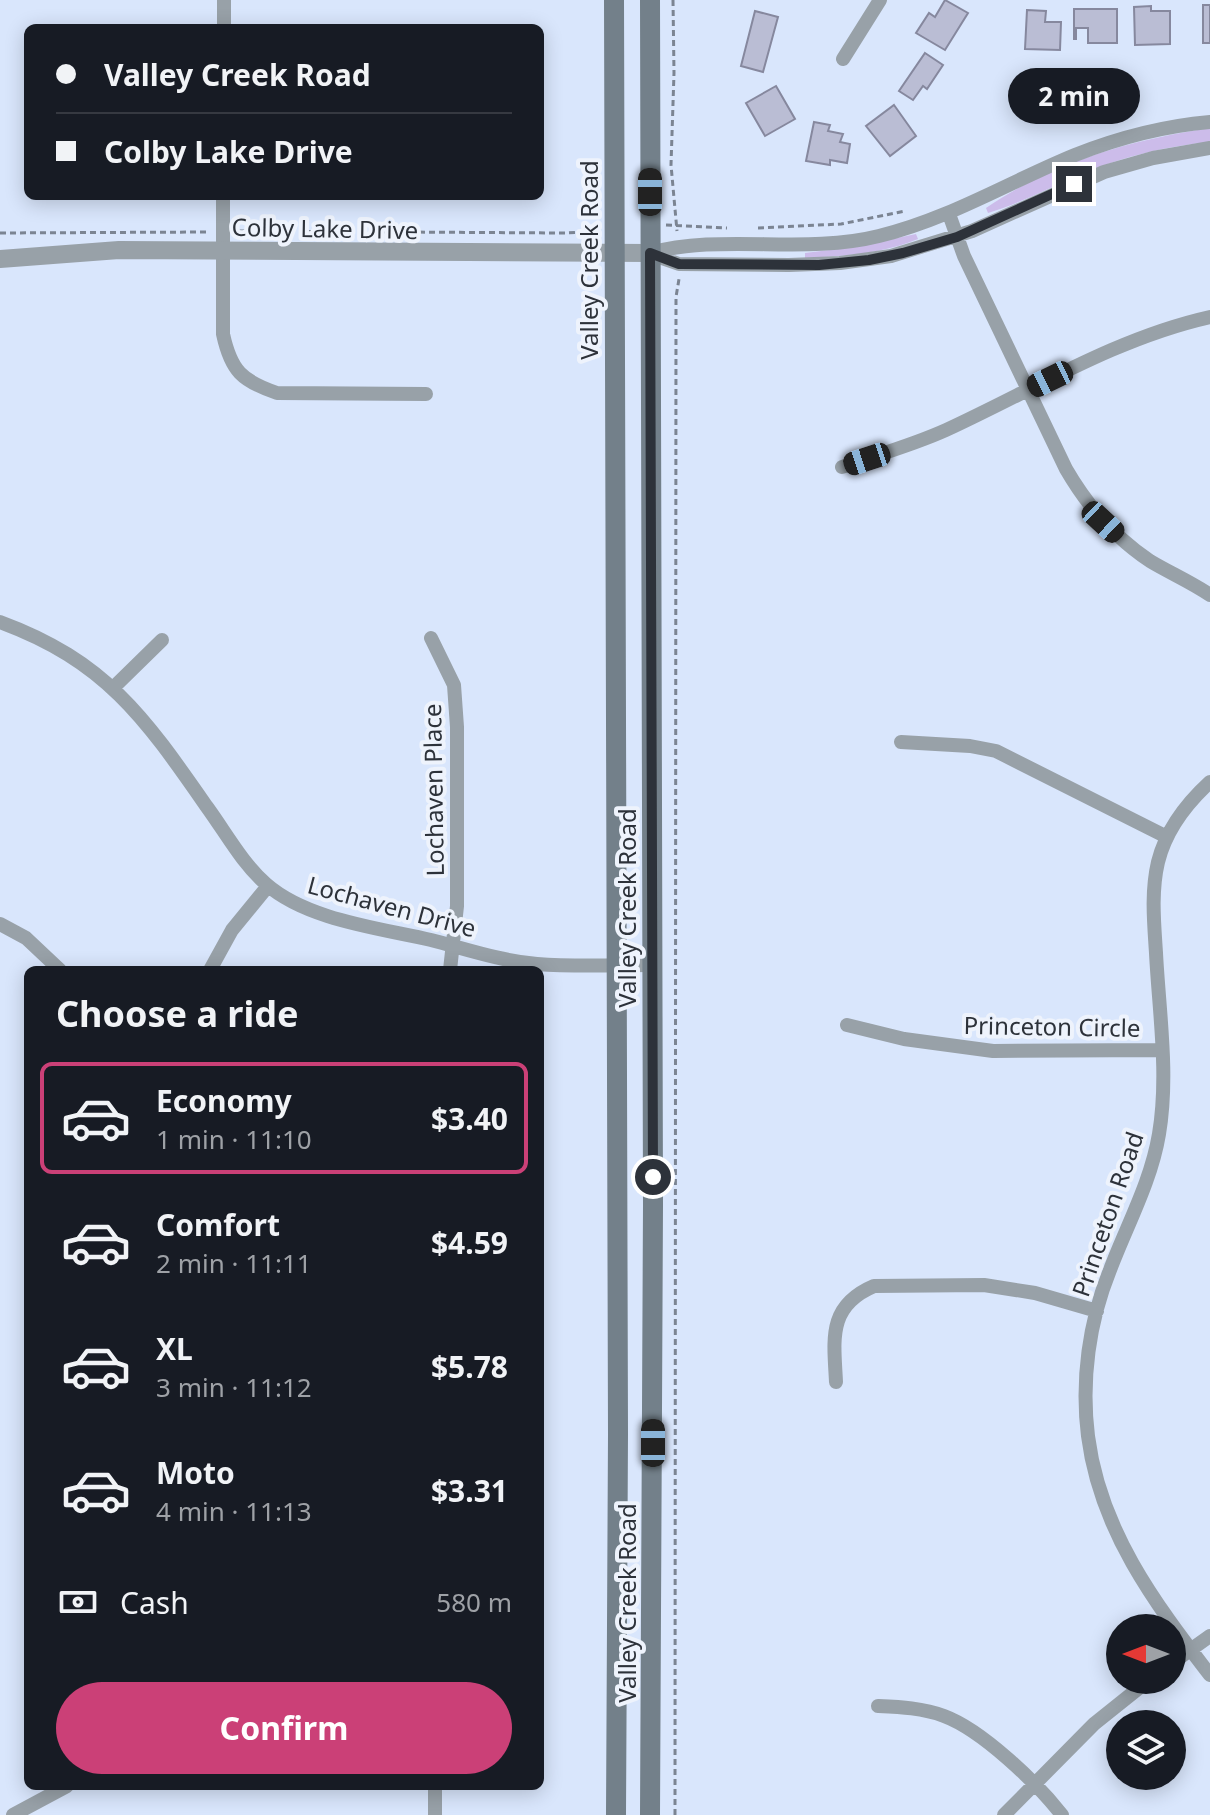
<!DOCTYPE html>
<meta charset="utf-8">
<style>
:root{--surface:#171b24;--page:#242831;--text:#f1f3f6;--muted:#9ea1a6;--line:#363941;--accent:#cb4077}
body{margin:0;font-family:"Noto Sans",sans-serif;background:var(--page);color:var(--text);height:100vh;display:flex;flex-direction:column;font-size:30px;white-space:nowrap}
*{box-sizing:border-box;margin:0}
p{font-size:26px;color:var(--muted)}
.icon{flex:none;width:44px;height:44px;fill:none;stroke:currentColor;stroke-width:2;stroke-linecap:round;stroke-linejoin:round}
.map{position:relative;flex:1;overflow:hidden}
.drawer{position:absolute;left:24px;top:966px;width:520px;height:824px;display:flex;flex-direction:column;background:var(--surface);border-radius:12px;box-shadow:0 4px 20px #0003}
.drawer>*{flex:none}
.hud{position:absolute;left:24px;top:24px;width:520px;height:176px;border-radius:12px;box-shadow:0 4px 20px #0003;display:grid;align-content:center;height:176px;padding:0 32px;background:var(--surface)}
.needle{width:52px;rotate:270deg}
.tools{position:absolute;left:1106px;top:1614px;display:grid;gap:16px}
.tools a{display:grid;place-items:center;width:80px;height:80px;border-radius:50%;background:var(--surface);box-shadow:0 4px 20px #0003;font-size:40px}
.end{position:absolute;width:36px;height:36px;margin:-18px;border:10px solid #2d323a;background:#fff;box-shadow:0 0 0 4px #fff}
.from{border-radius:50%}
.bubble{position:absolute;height:56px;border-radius:28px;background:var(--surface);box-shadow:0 4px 20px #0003;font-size:26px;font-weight:700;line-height:56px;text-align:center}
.car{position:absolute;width:24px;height:48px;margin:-24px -12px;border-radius:10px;box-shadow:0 0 6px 2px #0007;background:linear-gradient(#222 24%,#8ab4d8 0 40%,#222 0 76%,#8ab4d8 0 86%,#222 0)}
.hud b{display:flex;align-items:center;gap:28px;height:76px;font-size:30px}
.hud b+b{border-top:2px solid var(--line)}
.hud i{width:20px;height:20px;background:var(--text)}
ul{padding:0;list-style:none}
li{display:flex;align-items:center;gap:24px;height:112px;margin:0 16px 12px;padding:0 16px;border:4px solid transparent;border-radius:12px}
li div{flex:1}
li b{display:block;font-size:30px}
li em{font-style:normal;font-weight:700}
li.selected{border-color:var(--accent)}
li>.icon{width:72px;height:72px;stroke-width:1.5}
h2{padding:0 32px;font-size:36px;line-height:96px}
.pay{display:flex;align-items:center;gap:20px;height:88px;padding:0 32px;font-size:30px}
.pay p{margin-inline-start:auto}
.button{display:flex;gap:16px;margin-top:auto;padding:16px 32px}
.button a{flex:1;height:92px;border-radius:48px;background:var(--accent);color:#fff;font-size:32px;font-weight:700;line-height:92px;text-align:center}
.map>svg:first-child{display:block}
.green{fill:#ccbcea}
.building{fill:#babdd4;stroke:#86889e;stroke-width:2}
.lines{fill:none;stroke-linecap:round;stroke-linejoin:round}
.path{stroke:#7b8492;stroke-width:3;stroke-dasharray:6 4;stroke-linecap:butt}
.minor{stroke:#98a1a8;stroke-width:14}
.tertiary{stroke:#98a1a8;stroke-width:18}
.secondary{stroke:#73808a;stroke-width:20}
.route{stroke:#2d323a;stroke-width:10}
.labels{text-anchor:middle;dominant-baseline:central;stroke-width:8;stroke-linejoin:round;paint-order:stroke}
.street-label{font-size:24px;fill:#2d323a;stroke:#eef3fc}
</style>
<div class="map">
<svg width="1210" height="1815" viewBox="0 0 1210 1815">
<rect width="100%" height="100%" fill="#d9e6fc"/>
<path class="green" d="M1210 128V142C1168 146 1124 156 1085 173 1052 186 1022 203 988 213L986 208C1053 162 1131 140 1210 128Z
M916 234 918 239C881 254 844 256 805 258V253L854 247Z"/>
<path class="building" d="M945 0 968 13 945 50 916 33 929 13 935 17Z
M1203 5H1210V43H1203Z
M1151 6V11H1170V44L1135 45 1134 7Z
M1074 9H1117V43H1088V28H1076V39H1074Z
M1027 10 1046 11 1045 22H1061L1060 50 1025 49Z
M755 11 778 17 763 72 741 66Z
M925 53 943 65 927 89 923 86 913 100 899 91Z
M776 86 795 119 765 136 746 103Z
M894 105 916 136 890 156 866 126Z
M814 122 830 125 828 131 843 134 840 142 850 144 847 163 830 160V165L806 161Z"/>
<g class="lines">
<path class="path" d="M673 0 674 73 671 165 677 231
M666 225 727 228
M758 228 841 224 905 211
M239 231 565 233 599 231
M0 233 207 232
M675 1815 676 297 679 279"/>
<path class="minor" d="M224 0V28
M843 59 880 0
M223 196V334C231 371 242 381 277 393L426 394
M949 214 964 256 1066 469C1088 507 1114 537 1150 561 1170 573 1191 582 1210 595
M650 253C722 233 803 255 879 236 949 219 1009 182 1075 155 1118 138 1164 126 1210 122
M650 254 679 264 789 265 840 263 891 256 972 231 1104 172 1153 158 1210 148
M842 467C877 455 913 445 946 430 1033 390 1116 338 1210 317
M0 622C106 661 145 718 207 807 226 833 242 863 266 884 307 920 379 928 431 940 466 949 501 961 537 964 575 967 614 965 652 965
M431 638 454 685 457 727V906L450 970
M114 687 162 640
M901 742 970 746 996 751 1167 837
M1210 782C1186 804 1166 830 1158 862 1151 892 1154 922 1156 953 1159 1012 1169 1075 1159 1134 1151 1182 1127 1225 1110 1270 1089 1322 1081 1380 1088 1436 1100 1530 1154 1602 1210 1675
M0 924 26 938 60 970
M210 970 232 930 268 886
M847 1025 904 1039 993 1051 1161 1050
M836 1382C834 1340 827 1306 874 1286L984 1285 1035 1293 1097 1311
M1172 1663 1210 1636
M878 1706C900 1707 923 1708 944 1716 982 1730 1037 1783 1062 1815
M13 1815 67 1786
M435 1815V1786
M1004 1815 1094 1724 1149 1680"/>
<path class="tertiary" d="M0 259 119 250 650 253"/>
<path class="secondary" d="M614 0 618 1434 616 1815
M650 0 653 1205 650 1815"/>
</g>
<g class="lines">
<path class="route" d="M653 1177 650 253 679 264 819 265 869 260 903 253 957 237 1074 184"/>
</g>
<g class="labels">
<g class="street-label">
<text transform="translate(325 228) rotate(1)">Colby Lake Drive</text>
<text transform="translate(588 260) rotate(-90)">Valley Creek Road</text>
<text transform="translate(433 790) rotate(-91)">Lochaven Place</text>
<text transform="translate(392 906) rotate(15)">Lochaven Drive</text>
<text transform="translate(626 908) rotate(-90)">Valley Creek Road</text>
<text transform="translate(1052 1026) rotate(1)">Princeton Circle</text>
<text transform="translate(1107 1214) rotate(-71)">Princeton Road</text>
<text transform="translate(626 1603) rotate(-90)">Valley Creek Road</text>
</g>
</g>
</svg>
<div class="tools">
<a><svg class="needle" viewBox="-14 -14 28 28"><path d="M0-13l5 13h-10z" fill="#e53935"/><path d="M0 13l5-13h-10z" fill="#9ea1a6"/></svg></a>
<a><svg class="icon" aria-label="layers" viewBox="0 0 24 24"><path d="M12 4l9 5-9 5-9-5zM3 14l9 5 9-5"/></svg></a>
</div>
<i class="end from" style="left:653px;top:1177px"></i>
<i class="end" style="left:1074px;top:184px"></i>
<div class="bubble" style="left:1008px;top:68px;width:132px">2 min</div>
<i class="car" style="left:650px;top:192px;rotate:0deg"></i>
<i class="car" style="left:1050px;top:379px;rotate:244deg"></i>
<i class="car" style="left:867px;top:459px;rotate:252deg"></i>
<i class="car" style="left:1103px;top:522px;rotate:133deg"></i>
<i class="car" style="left:653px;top:1443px;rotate:0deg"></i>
<div class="hud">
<b><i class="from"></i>Valley Creek Road</b>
<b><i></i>Colby Lake Drive</b>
</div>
<section class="drawer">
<h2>Choose a ride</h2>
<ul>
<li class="selected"><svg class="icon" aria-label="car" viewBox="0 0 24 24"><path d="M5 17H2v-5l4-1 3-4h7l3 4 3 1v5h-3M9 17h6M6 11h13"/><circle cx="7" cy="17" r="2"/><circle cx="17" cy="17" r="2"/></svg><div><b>Economy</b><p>1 min · 11:10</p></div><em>$3.40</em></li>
<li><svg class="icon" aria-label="car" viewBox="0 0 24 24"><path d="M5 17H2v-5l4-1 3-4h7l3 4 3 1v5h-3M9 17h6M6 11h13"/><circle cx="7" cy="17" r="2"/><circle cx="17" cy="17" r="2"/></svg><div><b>Comfort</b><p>2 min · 11:11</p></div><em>$4.59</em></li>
<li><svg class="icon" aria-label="car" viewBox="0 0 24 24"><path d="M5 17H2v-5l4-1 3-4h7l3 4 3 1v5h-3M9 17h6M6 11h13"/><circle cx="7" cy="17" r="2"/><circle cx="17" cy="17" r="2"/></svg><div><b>XL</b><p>3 min · 11:12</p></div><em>$5.78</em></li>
<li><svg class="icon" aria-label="car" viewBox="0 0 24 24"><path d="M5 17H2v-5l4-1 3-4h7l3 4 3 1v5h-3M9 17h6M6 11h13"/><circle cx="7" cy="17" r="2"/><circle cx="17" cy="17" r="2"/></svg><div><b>Moto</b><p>4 min · 11:13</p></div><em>$3.31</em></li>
</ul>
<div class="pay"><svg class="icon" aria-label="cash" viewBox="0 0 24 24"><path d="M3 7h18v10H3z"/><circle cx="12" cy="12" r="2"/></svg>Cash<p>580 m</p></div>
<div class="button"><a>Confirm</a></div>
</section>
</div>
